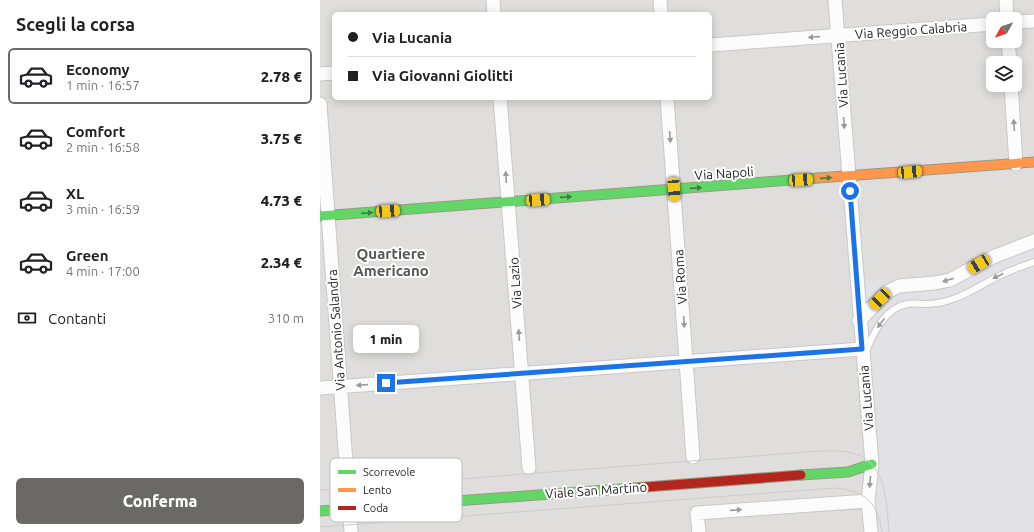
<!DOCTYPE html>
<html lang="it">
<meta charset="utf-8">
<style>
:root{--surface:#fff;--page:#f2f2f2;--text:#202124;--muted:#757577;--line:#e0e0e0;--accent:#6a6968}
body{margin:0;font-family:Ubuntu,sans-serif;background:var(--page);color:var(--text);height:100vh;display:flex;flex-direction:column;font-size:15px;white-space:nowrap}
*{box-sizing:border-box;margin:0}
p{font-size:13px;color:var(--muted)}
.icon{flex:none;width:22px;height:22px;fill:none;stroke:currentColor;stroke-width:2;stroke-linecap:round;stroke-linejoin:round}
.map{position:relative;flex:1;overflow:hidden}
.panel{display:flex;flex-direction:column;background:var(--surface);width:320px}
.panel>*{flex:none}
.hud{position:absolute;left:12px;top:12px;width:380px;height:88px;border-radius:6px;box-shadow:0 2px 10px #0003;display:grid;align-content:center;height:88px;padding:0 16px;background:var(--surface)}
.needle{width:26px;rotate:230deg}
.tools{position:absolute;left:666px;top:12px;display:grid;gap:8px}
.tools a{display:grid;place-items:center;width:36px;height:36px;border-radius:6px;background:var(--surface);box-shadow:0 2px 10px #0003;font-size:20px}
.end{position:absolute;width:18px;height:18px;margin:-9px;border:5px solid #1a73e8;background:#fff;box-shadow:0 0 0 2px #fff}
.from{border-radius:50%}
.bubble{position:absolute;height:28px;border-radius:6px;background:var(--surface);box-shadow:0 2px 10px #0003;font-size:13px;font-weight:800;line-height:28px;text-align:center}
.car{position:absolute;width:12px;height:24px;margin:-12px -6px;border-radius:5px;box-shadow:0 0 3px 1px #0007;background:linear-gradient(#f5c518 24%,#345 0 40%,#f5c518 0 76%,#345 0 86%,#f5c518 0)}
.hud b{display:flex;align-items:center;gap:14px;height:38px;font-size:15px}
.hud b+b{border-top:1px solid var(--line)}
.hud i{width:10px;height:10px;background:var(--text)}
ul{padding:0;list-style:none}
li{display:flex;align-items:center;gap:12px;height:56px;margin:0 8px 6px;padding:0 8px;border:2px solid transparent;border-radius:6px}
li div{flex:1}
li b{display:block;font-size:15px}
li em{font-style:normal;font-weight:800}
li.current{border-color:var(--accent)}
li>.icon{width:36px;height:36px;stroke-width:1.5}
h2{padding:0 16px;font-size:18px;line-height:48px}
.pay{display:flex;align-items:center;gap:10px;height:44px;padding:0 16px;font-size:15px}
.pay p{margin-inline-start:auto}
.primary-button{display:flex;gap:8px;margin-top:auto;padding:8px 16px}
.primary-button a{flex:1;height:46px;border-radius:6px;background:var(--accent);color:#fff;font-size:16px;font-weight:800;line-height:46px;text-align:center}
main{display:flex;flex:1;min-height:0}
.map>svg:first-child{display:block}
.residential{fill:#dfdedc;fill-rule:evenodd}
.plaza{fill:#e2e1e5}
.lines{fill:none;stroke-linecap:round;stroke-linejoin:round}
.lane-casing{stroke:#c9c8c7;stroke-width:8}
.street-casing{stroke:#c9c8c7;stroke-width:15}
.fast-casing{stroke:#999a82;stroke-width:11}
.slow-casing{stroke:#999a82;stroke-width:11}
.jam-casing{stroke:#999a82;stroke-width:11}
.lane{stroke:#fdfcfc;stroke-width:6}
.street{stroke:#fdfcfc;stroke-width:13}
.fast{stroke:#63d668;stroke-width:9}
.slow{stroke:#ff974d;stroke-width:9}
.jam{stroke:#b3261e;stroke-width:9}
.tram{stroke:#ccc;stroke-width:1}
.oneway{fill:#9a9a9a}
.oneway2{fill:#427c45}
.route{stroke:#1a73e8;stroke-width:5}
.labels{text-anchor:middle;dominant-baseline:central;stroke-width:4;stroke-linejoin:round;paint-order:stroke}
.street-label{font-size:13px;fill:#222;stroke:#fff}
.quarter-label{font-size:15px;font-weight:bold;fill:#555;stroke:#fff}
.key{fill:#fff;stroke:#bdbdbd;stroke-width:1}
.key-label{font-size:11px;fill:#222}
</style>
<main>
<section class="panel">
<h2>Scegli la corsa</h2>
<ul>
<li class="current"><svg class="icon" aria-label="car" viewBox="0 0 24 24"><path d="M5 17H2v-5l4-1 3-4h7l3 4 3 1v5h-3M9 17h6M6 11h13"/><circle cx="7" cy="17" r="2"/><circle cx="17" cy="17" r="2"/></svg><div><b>Economy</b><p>1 min · 16:57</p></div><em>2.78 €</em></li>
<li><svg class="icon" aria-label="car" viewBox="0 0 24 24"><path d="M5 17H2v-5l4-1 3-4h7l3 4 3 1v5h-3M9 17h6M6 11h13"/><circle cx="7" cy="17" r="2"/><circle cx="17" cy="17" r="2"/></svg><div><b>Comfort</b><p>2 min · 16:58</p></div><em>3.75 €</em></li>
<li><svg class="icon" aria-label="car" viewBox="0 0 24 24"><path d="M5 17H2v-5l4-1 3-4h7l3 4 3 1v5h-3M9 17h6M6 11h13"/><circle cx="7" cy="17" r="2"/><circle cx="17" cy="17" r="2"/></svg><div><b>XL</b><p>3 min · 16:59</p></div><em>4.73 €</em></li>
<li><svg class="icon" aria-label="car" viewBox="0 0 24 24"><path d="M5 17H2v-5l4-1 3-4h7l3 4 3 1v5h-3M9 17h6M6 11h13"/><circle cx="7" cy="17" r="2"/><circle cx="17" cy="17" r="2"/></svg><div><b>Green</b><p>4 min · 17:00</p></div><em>2.34 €</em></li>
</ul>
<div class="pay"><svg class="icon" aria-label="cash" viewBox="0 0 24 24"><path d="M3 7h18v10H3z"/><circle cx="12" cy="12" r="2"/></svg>Contanti<p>310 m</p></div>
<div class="primary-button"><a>Conferma</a></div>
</section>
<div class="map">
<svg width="714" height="532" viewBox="0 0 714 532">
<rect width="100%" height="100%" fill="#f0eeeb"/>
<path class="residential" d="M0 0H714V532H0ZM14 14H390V98H14ZM673 19H695V41H673ZM673 63H695V85H673Z"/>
<path class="plaza" d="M714 235V532H551L536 281 572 279 626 274 651 260Z"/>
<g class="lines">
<g class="lane-casing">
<path id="lane" d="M546 351C554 332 565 308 587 304 593 303 600 304 606 304 615 304 625 302 633 299 649 294 662 284 677 277 689 271 702 266 714 262"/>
</g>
<g class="street-casing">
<path id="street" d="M173 0 174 14
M340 0 341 14
M515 0 552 464 548 501 551 532
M686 0 687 19
M695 22 714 21
M688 41 690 63
M390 45 673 24
M0 74 14 73
M691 85 696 164
M180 98 209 468
M347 98 373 457
M0 104 31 532
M539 321 567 292 579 286 615 283 630 280 673 257 714 241
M0 388 542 349
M379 532 377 513 548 501"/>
</g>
<g class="fast-casing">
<path id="fast" d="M0 216 498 178
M481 475 528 472 552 464
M0 511 313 488"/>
</g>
<g class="slow-casing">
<path id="slow" d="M498 178 714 162"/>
</g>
<g class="jam-casing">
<path id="jam" d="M313 488 481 475"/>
</g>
<use href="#lane" class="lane"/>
<use href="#street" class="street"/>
<use href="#fast" class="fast"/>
<use href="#slow" class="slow"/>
<use href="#jam" class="jam"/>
<path class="tram" d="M0 490 499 451C508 451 517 450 527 452 567 458 566 500 569 532
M0 527 514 488C544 490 558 502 562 532"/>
</g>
<defs><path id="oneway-solid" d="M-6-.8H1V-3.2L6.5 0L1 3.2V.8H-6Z"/></defs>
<g class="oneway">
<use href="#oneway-solid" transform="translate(494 37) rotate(176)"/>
<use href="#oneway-solid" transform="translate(524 123) rotate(86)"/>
<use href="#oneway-solid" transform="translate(694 125) rotate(-94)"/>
<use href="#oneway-solid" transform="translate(350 137) rotate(86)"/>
<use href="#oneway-solid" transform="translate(186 177) rotate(-94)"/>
<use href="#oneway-solid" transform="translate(678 276) rotate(155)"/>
<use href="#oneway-solid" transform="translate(628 280) rotate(162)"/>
<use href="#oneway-solid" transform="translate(364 322) rotate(86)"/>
<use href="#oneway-solid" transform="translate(561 323) rotate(127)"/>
<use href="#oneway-solid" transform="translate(199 335) rotate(-94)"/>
<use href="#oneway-solid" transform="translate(42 385) rotate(176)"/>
<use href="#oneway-solid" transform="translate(550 482) rotate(95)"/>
<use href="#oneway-solid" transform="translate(416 510) rotate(-4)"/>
</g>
<g class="oneway2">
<use href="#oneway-solid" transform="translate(506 178) rotate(-4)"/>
<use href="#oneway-solid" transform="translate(376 188) rotate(-4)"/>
<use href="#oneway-solid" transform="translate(246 197) rotate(-4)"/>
<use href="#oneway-solid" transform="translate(47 213) rotate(-4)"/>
</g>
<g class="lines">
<path class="route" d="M66 383 542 349 530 191"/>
</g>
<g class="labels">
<g class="street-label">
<text transform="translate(591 30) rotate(-4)">Via Reggio Calabria</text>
<text transform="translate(521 75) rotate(-94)">Via Lucania</text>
<text transform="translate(404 173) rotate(-4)">Via Napoli</text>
<text transform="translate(360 277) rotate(-94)">Via Roma</text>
<text transform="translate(195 283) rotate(-94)">Via Lazio</text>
<text transform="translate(16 330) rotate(-94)">Via Antonio Salandra</text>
<text transform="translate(546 398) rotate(-95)">Via Lucania</text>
<text transform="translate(276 490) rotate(-4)">Viale San Martino</text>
</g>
<g class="quarter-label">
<text x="71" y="253">Quartiere<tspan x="71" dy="17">Americano</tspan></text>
</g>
</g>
<rect x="10" y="458" width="132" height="64" rx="6" class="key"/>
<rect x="18" y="470" width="18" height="4" fill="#63d668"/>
<rect x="18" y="488" width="18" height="4" fill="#ff974d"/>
<rect x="18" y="506" width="18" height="4" fill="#b3261e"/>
<g class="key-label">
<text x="43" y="476">Scorrevole</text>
<text x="43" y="494">Lento</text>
<text x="43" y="512">Coda</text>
</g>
</svg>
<div class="tools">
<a><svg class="needle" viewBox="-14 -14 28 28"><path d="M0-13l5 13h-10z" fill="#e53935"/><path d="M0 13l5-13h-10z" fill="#757577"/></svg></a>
<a><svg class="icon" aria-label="layers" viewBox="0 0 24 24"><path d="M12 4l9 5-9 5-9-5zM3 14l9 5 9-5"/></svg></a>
</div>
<i class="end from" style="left:530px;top:191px"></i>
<i class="end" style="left:66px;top:383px"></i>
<div class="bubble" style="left:33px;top:325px;width:66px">1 min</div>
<i class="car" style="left:590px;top:172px;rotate:85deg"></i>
<i class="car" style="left:481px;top:180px;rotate:86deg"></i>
<i class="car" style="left:354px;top:189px;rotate:176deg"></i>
<i class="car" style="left:218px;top:200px;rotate:86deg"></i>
<i class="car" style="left:68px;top:211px;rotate:86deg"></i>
<i class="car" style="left:659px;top:264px;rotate:239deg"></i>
<i class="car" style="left:560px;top:299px;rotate:225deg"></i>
<div class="hud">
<b><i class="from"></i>Via Lucania</b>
<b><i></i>Via Giovanni Giolitti</b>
</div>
</div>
</main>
